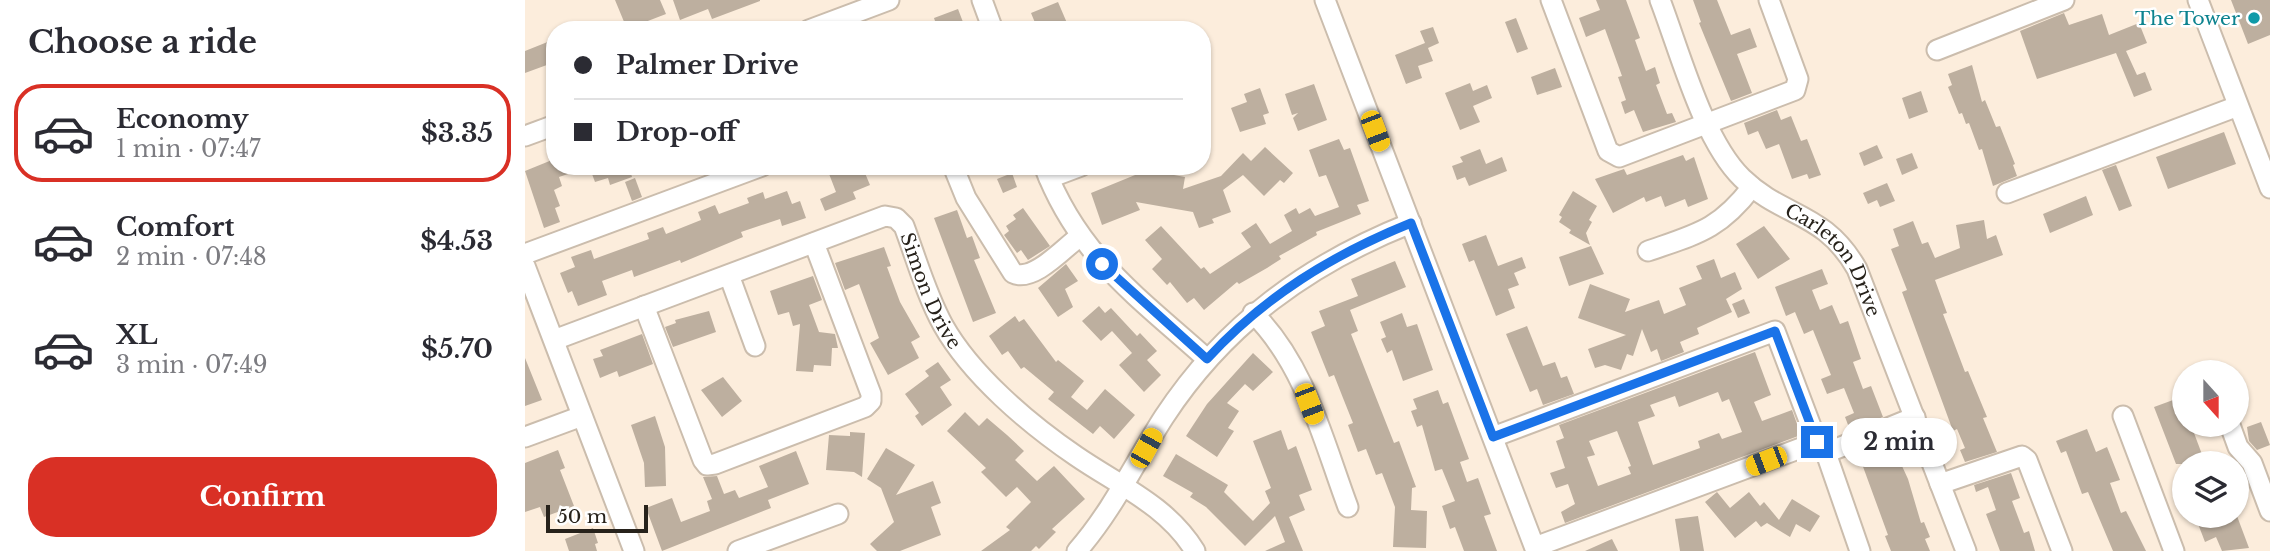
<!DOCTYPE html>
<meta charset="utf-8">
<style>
:root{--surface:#fff;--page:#f7f7f7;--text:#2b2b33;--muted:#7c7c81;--line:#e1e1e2;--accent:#d93025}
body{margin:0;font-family:"Libre Baskerville",serif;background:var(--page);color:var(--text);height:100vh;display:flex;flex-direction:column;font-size:26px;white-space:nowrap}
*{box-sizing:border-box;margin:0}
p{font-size:23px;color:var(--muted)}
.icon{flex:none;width:38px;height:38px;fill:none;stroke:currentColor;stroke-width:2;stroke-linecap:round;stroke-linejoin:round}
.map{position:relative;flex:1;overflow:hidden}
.sheet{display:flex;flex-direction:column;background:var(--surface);width:525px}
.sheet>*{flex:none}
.banner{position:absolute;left:21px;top:21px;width:665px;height:154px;border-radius:28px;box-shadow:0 2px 5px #0004;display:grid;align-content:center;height:154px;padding:0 28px;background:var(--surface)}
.needle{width:46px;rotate:159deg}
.tools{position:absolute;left:1647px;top:360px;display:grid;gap:14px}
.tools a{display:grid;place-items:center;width:77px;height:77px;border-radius:50%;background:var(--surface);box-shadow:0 2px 5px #0004;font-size:35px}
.scale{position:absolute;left:21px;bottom:18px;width:102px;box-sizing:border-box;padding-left:7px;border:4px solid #27221b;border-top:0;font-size:19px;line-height:24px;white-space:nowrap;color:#27221b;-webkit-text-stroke:5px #fff;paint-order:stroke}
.end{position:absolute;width:32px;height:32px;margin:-16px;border:9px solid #1a73e8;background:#fff;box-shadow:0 0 0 4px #fff}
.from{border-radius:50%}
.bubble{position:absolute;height:49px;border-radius:24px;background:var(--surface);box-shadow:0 2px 5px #0004;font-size:23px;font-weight:700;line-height:49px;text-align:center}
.car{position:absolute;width:21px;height:42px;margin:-21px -10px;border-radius:9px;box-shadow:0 0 5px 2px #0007;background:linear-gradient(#f5c518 24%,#345 0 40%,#f5c518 0 76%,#345 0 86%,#f5c518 0)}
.banner b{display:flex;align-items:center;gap:24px;height:66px;font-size:26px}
.banner b+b{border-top:2px solid var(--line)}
.banner i{width:18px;height:18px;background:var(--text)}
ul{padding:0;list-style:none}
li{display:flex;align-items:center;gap:21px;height:98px;margin:0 14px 10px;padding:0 14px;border:4px solid transparent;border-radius:28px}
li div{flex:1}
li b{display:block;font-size:26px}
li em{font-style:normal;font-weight:700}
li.active{border-color:var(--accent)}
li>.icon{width:63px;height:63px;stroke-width:1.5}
h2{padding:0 28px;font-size:32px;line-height:84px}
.button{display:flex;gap:14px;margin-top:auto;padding:14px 28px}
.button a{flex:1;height:80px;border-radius:28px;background:var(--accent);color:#fff;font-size:28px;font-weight:700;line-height:80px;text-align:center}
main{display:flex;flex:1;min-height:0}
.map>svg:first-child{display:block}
.building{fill:#bdaf9f;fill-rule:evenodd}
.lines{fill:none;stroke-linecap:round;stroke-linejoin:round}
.minor-casing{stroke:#cbbdad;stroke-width:23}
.minor{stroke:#fff;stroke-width:19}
.route{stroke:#1a73e8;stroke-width:9}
.culture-dot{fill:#0f9aa8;stroke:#fff;stroke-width:2.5}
.labels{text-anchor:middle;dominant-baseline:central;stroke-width:5;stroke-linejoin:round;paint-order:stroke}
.culture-label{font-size:19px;fill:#0d838f;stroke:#fff;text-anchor:end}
.street-label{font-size:19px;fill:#27221b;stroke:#fff}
</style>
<main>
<section class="sheet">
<h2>Choose a ride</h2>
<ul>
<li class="active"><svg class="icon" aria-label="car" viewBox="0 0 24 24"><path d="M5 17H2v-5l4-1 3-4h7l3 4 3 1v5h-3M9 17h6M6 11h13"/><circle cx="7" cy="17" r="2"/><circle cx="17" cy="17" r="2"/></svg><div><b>Economy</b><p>1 min · 07:47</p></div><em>$3.35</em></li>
<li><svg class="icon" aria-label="car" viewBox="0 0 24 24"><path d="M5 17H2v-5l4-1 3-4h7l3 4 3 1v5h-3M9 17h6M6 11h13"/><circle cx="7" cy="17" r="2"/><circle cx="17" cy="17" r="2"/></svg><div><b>Comfort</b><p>2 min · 07:48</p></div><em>$4.53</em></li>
<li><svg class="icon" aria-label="car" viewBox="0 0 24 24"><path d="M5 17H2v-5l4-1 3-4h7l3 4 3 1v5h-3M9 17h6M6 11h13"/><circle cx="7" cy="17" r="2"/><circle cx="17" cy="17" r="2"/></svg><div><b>XL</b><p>3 min · 07:49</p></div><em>$5.70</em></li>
</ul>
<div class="button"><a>Confirm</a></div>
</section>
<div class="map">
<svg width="1745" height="551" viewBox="0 0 1745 551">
<rect width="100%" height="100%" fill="#fceddc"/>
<path class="building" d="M90 0H135L141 14 102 29Z
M148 0H235V1L187 19 183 9 155 20Z
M1071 0H1101L1115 38 1110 40 1121 71 1130 67 1135 83 1131 85 1142 114 1147 113 1151 122 1118 132 1109 110 1100 114 1096 102 1101 100 1093 77 1097 76 1080 29 1061 37 1054 18 1075 10Z
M1168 0H1192L1206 35 1225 28 1232 47 1212 54 1227 93 1206 101 1174 23 1176 22Z
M1706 0H1745V35L1723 44Z
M533 2 542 23 526 30H513L506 13Z
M433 9 441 30H413L409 18Z
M1539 13 1544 25 1577 14 1584 35 1614 23 1622 43 1601 51 1612 75 1620 72 1627 90 1609 97 1591 53 1512 79 1495 31Z
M991 18 1003 49 992 53 980 22Z
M908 27 914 43 903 48 908 61 893 66 897 78 881 84 870 55 900 43 895 31Z
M30 39V62L0 73V51Z
M1447 65 1457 102 1460 100 1471 127 1475 126 1490 164 1488 165 1492 176 1468 186 1457 149 1454 150 1444 123 1441 124 1437 113 1434 114 1423 87 1427 85 1423 74Z
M1030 68 1037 87 1012 95 1006 77Z
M945 83 948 91 962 85 967 98 948 106 955 122 935 130 920 93Z
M789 84 802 120 773 131 768 118 773 113 767 115 760 94Z
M735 88 744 113 738 115 741 124 715 132 706 108 722 102 719 94Z
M1396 91 1403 112 1384 119 1377 98Z
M1252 110 1256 120 1266 116 1276 141 1282 139 1296 175 1284 179 1282 174 1267 179 1254 144 1241 149 1233 131 1223 135 1219 123Z
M1699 132 1711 164 1643 189 1631 157Z
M814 139 819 150 825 148 844 201 832 205 836 214 791 232 792 235 754 256 756 259 742 268 714 284 712 282 679 310 669 298 662 303 645 282 642 285 627 269 637 259 620 240 636 226 676 269 679 267 685 274 726 247 716 233 731 223 745 244 767 231 759 215 771 208 774 214 785 208 790 216 814 207 801 175 794 177 784 150Z
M1352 145 1358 158 1339 166 1334 153Z
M740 147 768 173 759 183 755 180 739 196 718 175 698 190 706 212 687 219 689 223 674 228 668 212 611 202 615 210 577 225 566 193 615 173 616 169 660 177 658 189 696 176 718 153 726 161Z
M955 149 961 164 977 157 982 171 944 186 940 177 932 180 927 166 938 162 935 157Z
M1387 153 1393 168 1377 175 1371 159Z
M1158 155 1161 161 1169 157 1183 199 1163 207 1160 199 1140 207 1136 196 1121 202 1119 197 1088 213 1070 179 1099 169 1102 175Z
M27 160 30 166 61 168 34 177 37 186 29 190 35 206 30 208 35 222 19 228 0 171Z
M1591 165 1607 206 1594 211 1577 170Z
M64 166H111V168L105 170 107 177 85 185 83 178 70 182Z
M301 166H337L345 185 328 192 331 199 300 211 295 199 311 192Z
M487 173 492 187 478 193 472 179Z
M110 178 117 197 107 201 100 182Z
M1362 183 1370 201 1355 207 1352 200 1343 204 1338 193Z
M262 191 267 204 275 201 281 218 257 226 255 219 216 232 218 237 156 263 155 260 109 277 107 270 77 281 82 295 53 306 47 291 43 293 35 273 50 267 46 257 66 250 69 259 124 239 122 233 138 227 141 234 176 220 173 212 190 205 194 214 224 203 222 198 238 192 240 199Z
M1048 191 1072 206 1064 220 1067 222 1061 233 1065 245 1044 233 1046 230 1034 222 1037 217 1034 215Z
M1561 196 1568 215 1525 233 1518 214Z
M498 208 525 246 503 260 496 250 492 253 479 235 484 231 481 226 491 219 488 215Z
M432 210 442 238 447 236 455 258 449 260 471 313 448 322 409 218Z
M1459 220 1462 239 1471 235 1478 255 1410 280 1422 313 1418 314 1440 372 1443 371 1462 417 1458 418 1472 452 1440 462 1435 450 1440 448 1432 429 1428 431 1377 292 1382 290 1366 249 1374 246 1368 229 1388 221 1397 244 1403 242 1410 258 1435 248 1431 225Z
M1239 226 1265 259 1233 279 1211 244Z
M961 235 973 266 997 257 1001 268 989 273 994 285 983 289 990 308 971 316 949 260 944 262 937 244Z
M1066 246 1079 274 1044 286 1034 257Z
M359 247 366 266 362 267 375 302 395 337 386 342 394 358 363 375 345 343 354 338 334 284 320 290 310 263Z
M1189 259 1196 278 1210 272 1217 289 1201 299 1207 312 1172 328 1174 334 1155 342 1159 352 1136 361 1132 349 1126 352 1117 329 1108 356 1102 354 1096 370 1080 365 1070 368 1063 349 1101 335 1053 318 1065 284 1105 299 1100 312 1134 300 1139 314 1161 305 1154 288 1177 279 1171 266Z
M870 261 881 287 825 310 833 331 826 334 869 443 874 441 891 487 887 488 886 510 902 511 901 548 868 547 870 507 857 473 851 475 841 449 833 452 823 425 828 423 818 398 809 375 804 377 786 332 800 326 794 311 833 296 826 279Z
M541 264 553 281 540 289 548 307 533 317 513 288Z
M1297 269 1303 284 1287 290 1295 310 1307 305 1315 324 1323 321 1336 359 1328 362 1338 389 1346 386 1358 417 1325 430 1320 417 1329 413 1319 388 1302 394 1296 379 1306 375 1288 330 1279 334 1270 312 1261 316 1250 287Z
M288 276 297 300 284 305 294 332 310 334 313 348H307L306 366 289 365 288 372 271 371 275 324 268 326 264 312 253 315 245 291Z
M1219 299 1225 313 1213 318 1207 304Z
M574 306 580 313 586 308 612 336 615 333 632 351 622 360 636 375 619 392 594 365 607 353 587 331 576 341 557 321Z
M184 311 191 332 148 347 140 327 151 323 150 320Z
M877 313 882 327 892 324 908 370 878 381 867 350 862 353 856 339 861 337 855 322Z
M490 316 494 322 499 319 531 362 533 360 559 381 546 397 562 410 580 389 610 415 589 439 575 426 568 434 523 399 529 392 499 367 496 369 483 351 477 355 464 336Z
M1002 326 1018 366 1030 362 1036 378 1042 376 1049 394 1018 405 1012 389 1005 392 981 334Z
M117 334 128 364 94 377 92 371 75 378 68 359 78 356 75 350Z
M1230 352 1246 395 1229 402 1237 421 1267 410 1276 435 1040 523 1036 512 1050 504 1043 484 1031 488 1025 473 1040 468 1031 441 1039 438 1034 425ZM1193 392 1197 402 1204 399 1217 432 1197 439 1194 433 1173 441 1175 448 1128 465 1113 422 1130 416 1125 405 1150 396 1154 407ZM1092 431 1106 466 1103 467 1106 474 1073 486 1062 457 1070 455 1064 441Z
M728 353 748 372 728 391 720 384 702 403 714 411 703 428 709 431 692 457 661 436 682 404Z
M0 358 17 400 0 406Z
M413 362 426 380 415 387 427 405 397 426 390 416 394 413 380 394 404 376 400 371Z
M198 377 217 401 197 417 176 390Z
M913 390 918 404 923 402 944 459 935 462 942 482 953 478 966 514 959 516 972 551H939L930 527 925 529 917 506 930 501 917 469 910 471 897 425 892 427 886 411 892 409 888 399Z
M1659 396V425H1666L1678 457 1673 459 1675 464H1651L1629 407Z
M440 412 454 426 462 418 482 435 499 451 490 460 512 481 529 466 560 499 527 529 531 532 514 549 511 546 506 551H456L485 530 481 527 506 502 492 487 481 497 456 472 461 468 422 431Z
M130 416 140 447 141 486 120 487 119 463 106 425Z
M1736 422 1745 445 1732 450 1724 441 1722 427Z
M1562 429 1571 452 1582 447 1595 480 1585 483 1596 513 1601 511 1621 551H1588L1563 492 1557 494 1541 451 1536 453 1531 441Z
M756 430 763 450 771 446 787 490 774 495 780 510 764 517 778 551H740L760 542 750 516 720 546 681 507 665 497 668 493 638 476 651 454 703 485 699 492 728 521 745 503 740 491 746 488 728 441Z
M325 432 340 433 337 477 329 472 301 470 304 435 325 436Z
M1365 440 1383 479 1396 523 1399 522 1405 537 1400 539 1405 551H1366L1360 536 1363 535 1333 453Z
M361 448 390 465 371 495 408 481 416 503 406 507 416 535 375 551H352L345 544 369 522 356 488 342 479Z
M33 450 40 468 35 470 49 506 19 517 15 507 0 512V463Z
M271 451 284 484 243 500 246 508 137 551 121 508 147 498 156 522 185 511 182 501 187 499 178 477 192 476 199 494 210 490 214 498 243 487 234 466Z
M1486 473 1495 498 1487 501 1499 533 1504 531 1510 551H1475L1461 514 1471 510 1463 487 1451 492 1449 485Z
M1192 492 1205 508 1224 492 1235 506 1239 502 1254 520 1267 499 1295 516 1285 532 1271 524 1265 537 1242 523 1236 527 1231 521 1210 538 1180 502Z
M1173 516 1179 551H1155L1150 519Z
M1670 516H1712L1724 548 1697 551 1691 537 1680 542Z
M68 528 73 543 70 544 72 551H44L40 539Z
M1087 539 1093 551H1060Z"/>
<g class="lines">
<g class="minor-casing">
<g id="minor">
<path d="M457 0 468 30"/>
<path d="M800 0 1011 551"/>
<path d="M1026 0 1083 151 1094 157 1270 90 1273 79 1244 0"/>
<path id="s1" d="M1135 0C1155 52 1178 140 1217 178 1258 218 1299 211 1332 269L1441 551"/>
<path d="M1673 0 1745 188"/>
<path d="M284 30 364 0"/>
<path d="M1412 50 1539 0"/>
<path d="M0 136 30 125"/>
<path d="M428 166 441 198 488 273C508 283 539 248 554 237"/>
<path d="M519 166C553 256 613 297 682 359"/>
<path d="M524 178 556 166"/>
<path d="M1482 193 1713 106"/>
<path d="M1123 251C1172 234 1194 230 1227 187"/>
<path d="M0 254 237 166"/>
<path d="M0 266 109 551"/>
<path d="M204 275 230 346"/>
<path d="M119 306 178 460 182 465 190 464 340 407 346 401V394L289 243"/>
<path d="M728 313C780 364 798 440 823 507"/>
<path id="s2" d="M29 340 360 216 371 218 379 226C391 258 401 294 418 325 446 375 504 424 551 456 593 485 642 505 670 551"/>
<path d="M1598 416 1649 551"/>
<path d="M1705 425 1713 447 1727 463 1745 511"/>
<path d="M0 437 57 416"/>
<path d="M968 437 1250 331 1292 442 1010 547"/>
<path d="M1415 484 1497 456 1502 460 1537 551"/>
<path d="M213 551 313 514"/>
<path d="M552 551C588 510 610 462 639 417 700 324 783 264 886 223"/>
<path d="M1335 551 1301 453 1390 417"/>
</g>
</g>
<use href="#minor" class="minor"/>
</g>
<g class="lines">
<path class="route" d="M577 264 682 359C740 296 807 255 886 223L968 437 1250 331 1292 442"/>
</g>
<circle class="culture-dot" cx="1729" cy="18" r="7"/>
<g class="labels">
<g class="culture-label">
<text x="1715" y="18">The Tower</text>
</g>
<g class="street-label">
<text stroke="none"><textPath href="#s1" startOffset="324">Carleton Drive</textPath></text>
<text stroke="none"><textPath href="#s2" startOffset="446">Simon Drive</textPath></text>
</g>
</g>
</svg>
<div class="tools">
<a><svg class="needle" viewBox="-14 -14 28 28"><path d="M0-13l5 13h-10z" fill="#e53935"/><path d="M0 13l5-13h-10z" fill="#7c7c81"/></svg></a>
<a><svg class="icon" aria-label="layers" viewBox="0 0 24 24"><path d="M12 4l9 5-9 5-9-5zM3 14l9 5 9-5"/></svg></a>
</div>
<div class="scale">50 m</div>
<i class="end from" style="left:577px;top:264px"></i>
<i class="end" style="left:1292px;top:442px"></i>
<div class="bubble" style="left:1316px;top:418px;width:116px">2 min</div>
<i class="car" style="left:850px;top:131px;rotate:159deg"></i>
<i class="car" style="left:784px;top:404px;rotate:159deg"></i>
<i class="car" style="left:621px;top:448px;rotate:29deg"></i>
<i class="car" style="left:1241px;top:461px;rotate:249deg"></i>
<div class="banner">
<b><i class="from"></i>Palmer Drive</b>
<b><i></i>Drop-off</b>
</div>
</div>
</main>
